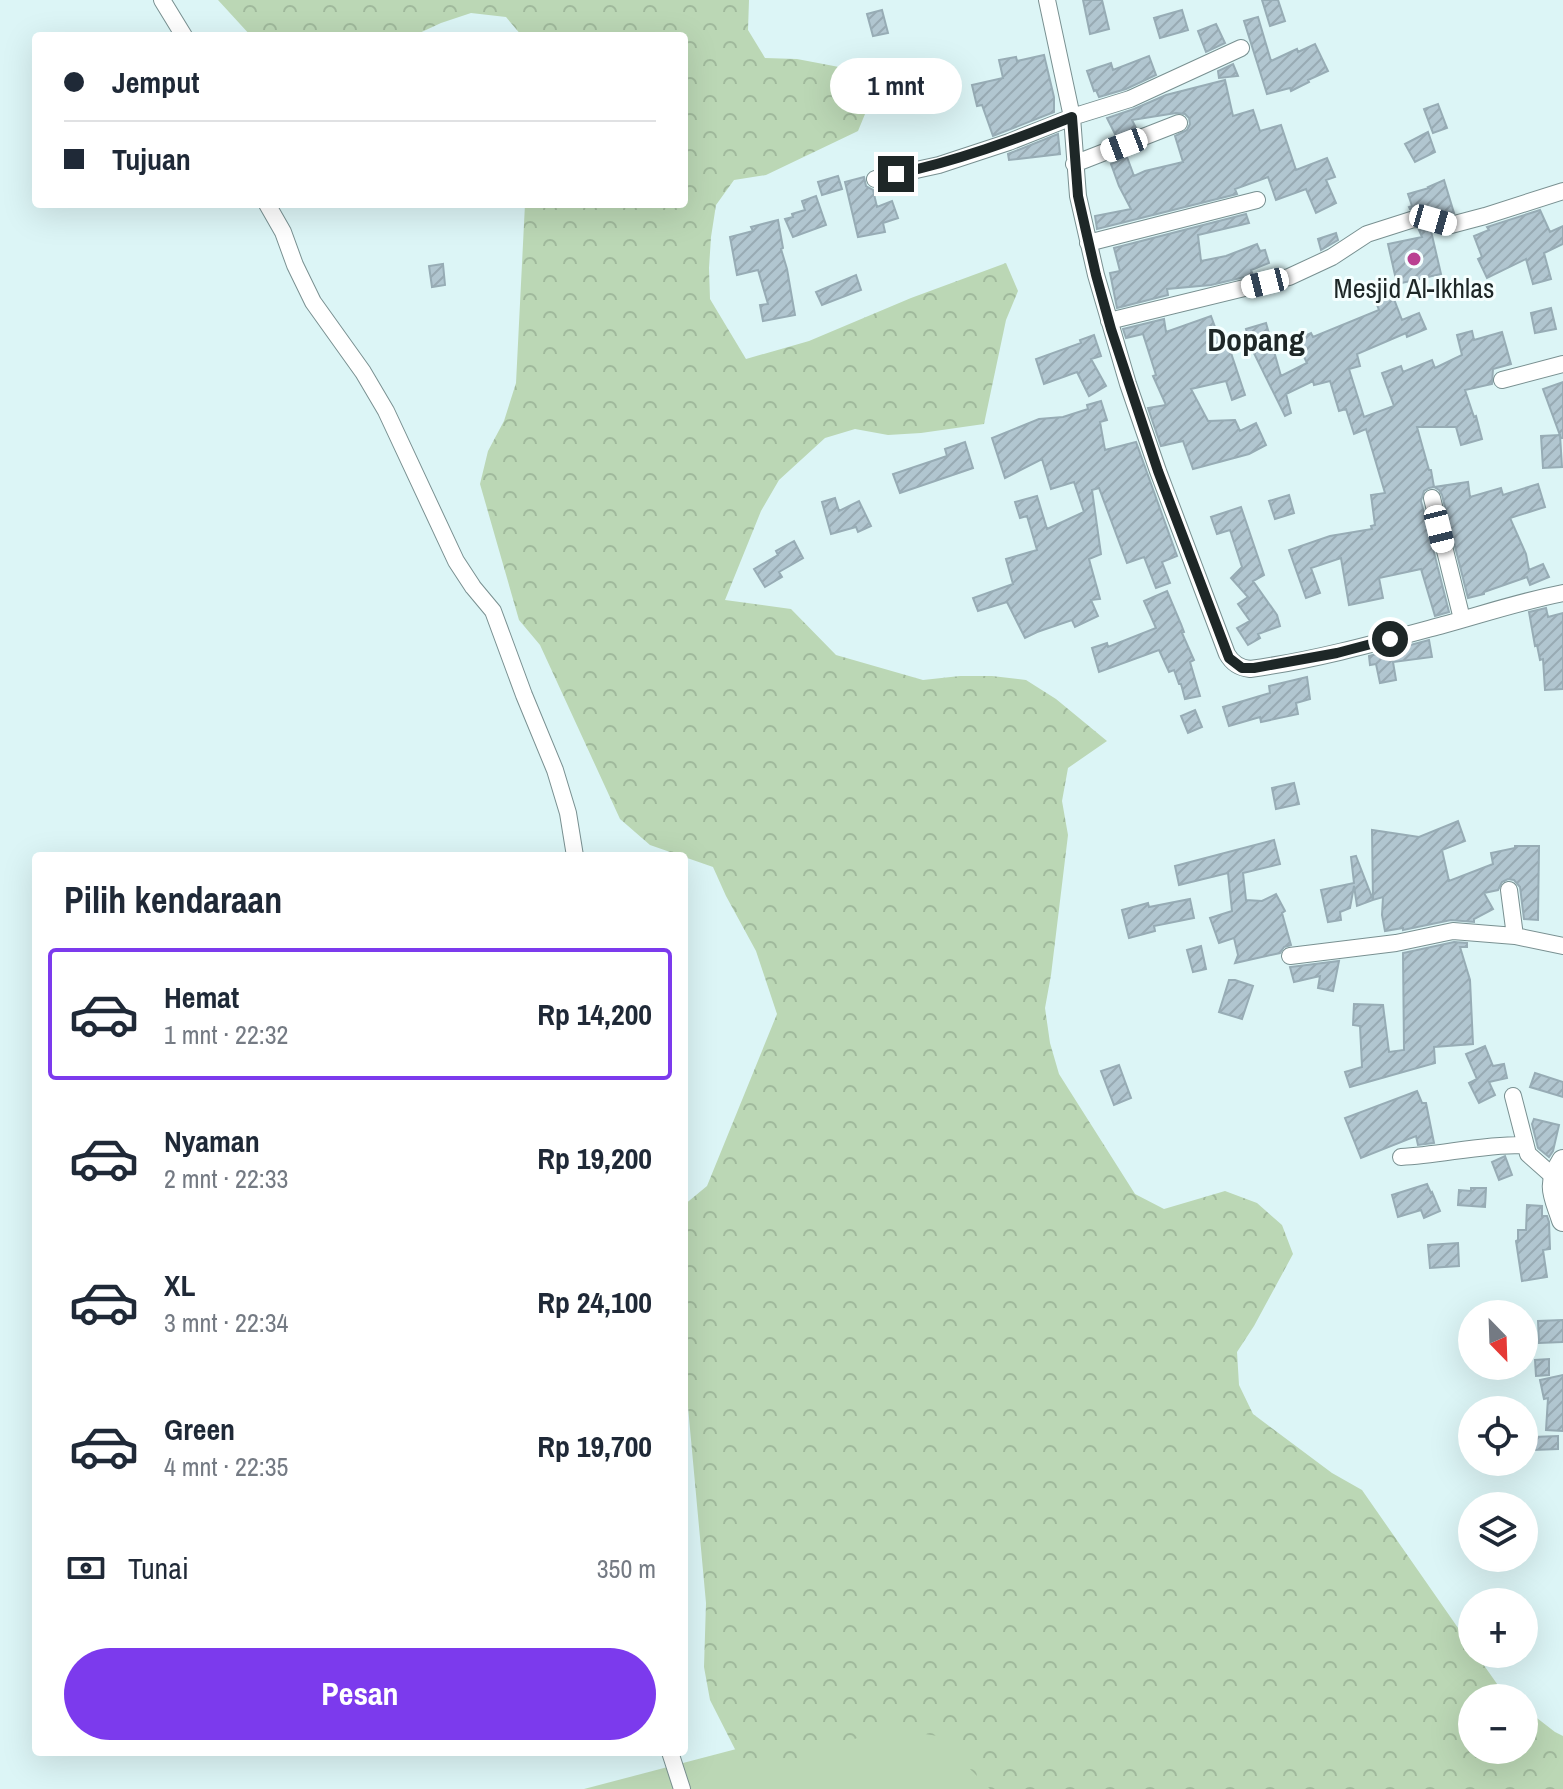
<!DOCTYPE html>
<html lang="id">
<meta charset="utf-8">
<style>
:root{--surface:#fff;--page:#f2f2f3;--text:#1f2937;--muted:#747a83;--line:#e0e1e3;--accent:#7c3aed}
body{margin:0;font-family:"Archivo Narrow",sans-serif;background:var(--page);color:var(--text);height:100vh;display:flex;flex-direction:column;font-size:30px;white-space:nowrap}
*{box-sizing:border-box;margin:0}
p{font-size:26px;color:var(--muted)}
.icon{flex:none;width:44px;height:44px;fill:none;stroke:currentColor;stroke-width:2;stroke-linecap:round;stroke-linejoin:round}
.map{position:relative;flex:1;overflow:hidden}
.details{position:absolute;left:32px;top:852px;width:656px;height:904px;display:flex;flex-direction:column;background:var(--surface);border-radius:8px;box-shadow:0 8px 32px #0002}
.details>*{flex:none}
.top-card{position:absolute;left:32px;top:32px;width:656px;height:176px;border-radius:8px;box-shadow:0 8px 32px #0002;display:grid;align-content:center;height:176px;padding:0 32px;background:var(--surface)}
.needle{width:52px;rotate:157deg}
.controls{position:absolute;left:1458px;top:1300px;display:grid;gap:16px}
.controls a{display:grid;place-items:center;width:80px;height:80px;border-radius:50%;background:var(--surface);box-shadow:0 8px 32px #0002;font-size:40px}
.end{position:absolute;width:36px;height:36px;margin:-18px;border:10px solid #1e2727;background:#fff;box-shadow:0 0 0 4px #fff}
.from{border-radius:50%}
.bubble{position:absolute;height:56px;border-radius:28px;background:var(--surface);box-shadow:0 8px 32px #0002;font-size:26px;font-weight:800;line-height:56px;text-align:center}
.car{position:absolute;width:24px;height:48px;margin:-24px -12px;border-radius:10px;box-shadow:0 0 6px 2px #0007;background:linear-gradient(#fff 24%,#345 0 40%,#fff 0 76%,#345 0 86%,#fff 0)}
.top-card b{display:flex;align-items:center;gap:28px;height:76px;font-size:30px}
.top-card b+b{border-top:2px solid var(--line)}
.top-card i{width:20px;height:20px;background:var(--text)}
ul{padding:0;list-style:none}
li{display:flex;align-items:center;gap:24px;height:132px;margin:0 16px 12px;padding:0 16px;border:4px solid transparent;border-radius:8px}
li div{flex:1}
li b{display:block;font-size:30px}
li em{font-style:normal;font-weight:800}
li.active{border-color:var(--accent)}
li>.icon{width:72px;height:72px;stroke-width:1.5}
h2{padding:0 32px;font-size:36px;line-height:96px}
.pay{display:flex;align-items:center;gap:20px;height:88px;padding:0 32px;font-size:30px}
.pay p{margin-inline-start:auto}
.action{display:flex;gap:16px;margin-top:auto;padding:16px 32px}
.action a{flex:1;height:92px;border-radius:48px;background:var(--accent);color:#fff;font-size:32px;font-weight:800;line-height:92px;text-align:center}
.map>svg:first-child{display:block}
.green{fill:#bbd7b5}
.forest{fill:url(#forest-crowns)}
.building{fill:url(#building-hatch);stroke:#97acb5;stroke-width:2}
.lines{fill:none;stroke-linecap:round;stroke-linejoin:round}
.street-casing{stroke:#799091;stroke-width:18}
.secondary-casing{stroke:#799091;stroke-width:24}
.street{stroke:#fff;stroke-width:16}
.secondary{stroke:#fff;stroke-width:22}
.route{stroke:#1e2727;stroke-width:10}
.poi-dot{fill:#ba4092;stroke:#f5ffff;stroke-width:3}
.labels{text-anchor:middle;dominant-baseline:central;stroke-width:6;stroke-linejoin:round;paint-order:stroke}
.poi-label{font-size:28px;fill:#1e2727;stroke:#f5ffff}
.quarter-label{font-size:32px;font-weight:bold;fill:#1e2727;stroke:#f5ffff}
</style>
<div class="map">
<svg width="1563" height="1789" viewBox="0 0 1563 1789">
<defs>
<pattern id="forest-crowns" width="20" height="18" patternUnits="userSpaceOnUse" patternTransform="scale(2)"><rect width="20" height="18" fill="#bbd7b5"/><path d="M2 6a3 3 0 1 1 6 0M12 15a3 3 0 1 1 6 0" fill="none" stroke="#a0b99c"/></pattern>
<pattern id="building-hatch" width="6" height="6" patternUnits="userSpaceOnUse" patternTransform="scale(2)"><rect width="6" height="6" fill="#b1c6d0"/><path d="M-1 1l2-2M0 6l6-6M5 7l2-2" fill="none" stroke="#98aab3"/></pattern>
</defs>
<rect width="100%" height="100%" fill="#dcf5f6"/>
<path class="green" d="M934 1697 1017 1789H584Z"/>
<path class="forest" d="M218 0H749L748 30 765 58 797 59 860 71 870 102 858 131 766 175 734 180 716 205 711 237 709 268 710 299 746 359 809 341 911 298 1006 263 1018 291 1006 320 984 424 921 433 888 435 855 429 825 438 779 480 761 511 725 600 791 609 836 655 923 680 960 676H992L1026 680 1056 699 1107 741 1068 768 1062 801 1068 835 1051 975 1045 1008 1050 1043 1059 1074 1135 1194 1164 1209 1225 1191 1257 1203 1282 1225 1293 1254 1254 1326 1237 1352 1239 1385 1253 1414 1332 1473 1362 1490 1472 1648V1654H1476L1502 1691 1511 1698H1472V1750H1524V1708L1555 1732 1563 1736V1789H990L964 1763 944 1737 899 1730 867 1734 805 1759 774 1765 741 1761 710 1700 704 1667 706 1603 688 1407 684 1205 707 1186 777 1014 756 951 726 896 713 867 650 845 620 819 540 645 519 620 480 484 488 451 504 421 516 383 525 204H684V36H522L506 17 471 13 441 23 413 36H251Z"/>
<path class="building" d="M1083 0H1102L1109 29 1090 34Z
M1262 0H1278L1285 21 1270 26Z
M882 10 888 33 873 36 867 14Z
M1182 10 1188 30 1160 38 1154 18Z
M1258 17 1271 61 1297 49 1298 52 1315 44 1328 71 1308 80 1309 82 1291 91 1290 88 1267 94 1244 21Z
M1216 24 1225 43 1206 52 1198 31Z
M1044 55 1054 97V112L993 136 982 105 977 106 972 85 1003 78 999 60 1016 57 1017 61Z
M1149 56 1156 75 1126 89 1099 97 1096 90 1094 91 1087 71 1111 63 1113 70Z
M1233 64 1238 76 1219 78 1218 71Z
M1225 80 1233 116 1253 110 1260 131 1281 125 1296 170 1327 158 1335 177 1326 180 1336 203 1316 213 1306 189 1276 200 1268 177 1235 189 1237 194 1097 229 1095 216 1131 209 1119 186 1111 164 1127 157 1134 176 1145 171 1183 162 1175 136 1187 130 1190 124 1189 118 1185 114 1176 113 1132 120 1136 128 1116 136 1107 118 1134 109 1166 95Z
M1438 104 1447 128 1433 133 1424 109Z
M1428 132 1435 152 1415 162 1405 144Z
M1058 134 1060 154 1009 160 1008 154Z
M838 176 842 189 822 195 818 182Z
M864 177 866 186 873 190 877 207 892 201 898 218 883 223 885 232 858 237 845 182Z
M1444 180 1454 213 1434 209H1410L1409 207 1412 206 1408 194 1429 188 1428 187Z
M816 196 826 225 793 237 785 219 793 217 792 214 805 210 802 201Z
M1540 210 1550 232 1563 226V244L1544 253 1551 279 1533 284 1526 259 1487 278 1478 259 1482 257 1474 236 1489 230 1487 227Z
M1246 214 1249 223 1198 235 1201 261 1226 256 1257 244 1260 251 1265 250 1269 263 1251 270 1253 275 1211 285 1167 289 1168 295 1117 308 1110 273 1120 271 1114 248Z
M778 220 783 248 781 249 787 269 795 315 763 321 760 305 768 304 758 270 737 275 730 237 753 231 751 227Z
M1419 230 1431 231 1441 274 1397 284 1388 244 1422 237Z
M1336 233 1338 240 1321 250 1318 239Z
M443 264 445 285 432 287 429 266Z
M856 275 861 290 822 305 816 292Z
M1389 286 1402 320 1419 313 1426 329 1407 337 1406 333 1357 354 1360 366 1349 369 1364 417 1394 406 1382 373 1401 366 1403 372 1432 360 1435 368 1462 355 1457 335 1472 331 1474 340 1502 332 1511 364 1493 369 1492 384 1465 390 1474 417 1476 416 1482 439 1461 445 1456 427H1417L1429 470H1431L1434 487 1468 482 1470 497 1501 488 1503 495 1538 484 1545 507 1510 518 1526 554 1529 570 1543 564 1549 577 1530 585 1527 577 1484 592V594L1468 598 1442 495 1439 490 1434 487 1429 488 1424 491 1421 501 1449 612 1435 616 1421 569 1379 578 1383 598 1349 605 1341 558 1311 568 1320 593 1306 598 1289 550 1330 536 1372 529 1371 526 1375 525 1371 495 1385 493 1366 429 1354 434 1346 409 1339 411 1330 381 1314 385 1313 381 1286 394 1291 413 1285 416 1246 337 1248 336 1246 329 1266 323 1281 376 1307 363 1296 340 1311 333 1313 337 1379 310 1372 292Z
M1551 308 1556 329 1535 333 1531 313Z
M1211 316 1222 346 1228 344 1245 395 1232 400 1226 381 1191 389 1208 421 1235 420 1240 431 1256 423 1266 445 1249 454 1193 469 1183 441 1161 446 1148 408 1166 405 1153 376 1156 375 1143 334 1126 338 1123 329 1164 319 1166 332Z
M1094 335 1101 356 1091 359 1106 386 1089 396 1077 372 1044 384 1036 359 1081 343 1080 340Z
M1563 382V438H1561L1543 389Z
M1101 401 1107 420 1100 422 1105 450 1136 442 1177 556 1162 562 1170 583 1156 588 1144 557 1127 563 1099 488 1092 490 1101 554 1089 559 1100 599 1091 600 1098 616 1075 627 1072 620 1037 632 1025 638 1007 602 978 611 973 598 1013 584 1006 559 1037 550 1027 516 1020 518 1015 502 1037 496 1047 529 1084 512 1074 482 1051 489 1042 459 1005 478 992 438 1039 419 1063 417 1088 409 1087 405Z
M1560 435 1562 467 1543 468 1541 436Z
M965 442 973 468 900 493 893 474 947 456 945 449Z
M1289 495 1294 513 1275 519 1269 501Z
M835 498 839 511 859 501 871 526 858 532 856 527 831 534 822 502Z
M1241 507 1264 575 1253 581 1277 615 1280 626 1258 634 1260 638 1248 645 1237 628 1250 621 1238 604 1248 597 1231 578 1242 567 1230 530 1217 534 1211 517Z
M794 541 803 558 779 572 782 577 765 587 754 569 778 555 776 551Z
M1167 591 1181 624 1184 632 1182 633 1194 660 1190 662 1200 696 1185 699 1181 684H1179L1174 670 1169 672 1159 650 1099 672 1092 648 1107 643 1108 647 1156 628 1144 601Z
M1546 608 1548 617 1563 613V689L1545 690 1543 659 1540 660 1537 645 1535 646 1529 612Z
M1429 640 1432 657 1393 662 1396 680 1380 683 1376 664 1370 665 1369 656Z
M1307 677 1310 699 1296 703 1298 714 1261 722 1260 717 1229 726 1223 707 1270 693 1269 686Z
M1195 710 1202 727 1188 733 1181 716Z
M1294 783 1299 804 1276 809 1272 788Z
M1458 821 1465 841 1442 850 1449 881 1493 864 1491 853 1515 848V846H1539L1538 920 1524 919 1520 887 1514 880 1508 879 1502 882 1498 890 1484 893 1493 909 1474 919V922L1451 920 1403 930V928L1385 931 1382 915 1383 897 1373 900 1372 830 1419 837Z
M1274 840 1280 864 1243 873 1246 900 1262 901 1276 894 1285 911 1282 913 1291 945 1284 947 1280 953 1235 963 1238 955 1234 938 1219 943 1210 918 1232 911 1228 873 1179 885 1175 866Z
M1356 856 1373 900 1357 906 1354 886 1350 908 1340 912 1341 920 1328 922 1321 890 1354 883 1351 857Z
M1190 899 1194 918 1154 926 1155 931 1129 938 1122 910 1148 903 1149 907Z
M1454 942 1467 943V947H1460L1470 980 1473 1044 1434 1047 1435 1063 1350 1087 1345 1072 1362 1067 1360 1026 1353 1025 1354 1004 1383 1005 1389 1052 1404 1050 1403 953Z
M1201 946 1206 969 1193 972 1187 950Z
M1339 961 1333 991 1318 988 1320 976 1294 982 1290 967Z
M1229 980H1235L1253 986 1242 1019 1219 1012Z
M1485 1046 1493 1066 1504 1064 1507 1078 1489 1082 1495 1095 1479 1103 1469 1083 1477 1079 1466 1054Z
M1119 1065 1131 1098 1114 1105 1101 1071Z
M1535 1073 1563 1082V1097L1530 1087Z
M1417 1091 1422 1103H1426L1434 1143 1418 1145 1416 1136 1361 1158 1345 1118Z
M1534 1119 1559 1125 1553 1151 1549 1157 1538 1148 1532 1124Z
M1505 1156 1512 1175 1499 1180 1492 1162Z
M1427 1184 1431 1193 1432 1192 1440 1211 1424 1218 1421 1210 1398 1217 1392 1195Z
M1471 1188H1486L1485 1207 1458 1205 1459 1190 1471 1191Z
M1527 1205 1542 1206V1216H1547L1549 1222 1550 1249 1543 1250 1547 1277 1522 1281 1516 1241 1518 1240V1230H1526Z
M1458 1243 1459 1266 1430 1268 1428 1245Z
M1563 1320V1342L1539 1343 1538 1321Z
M1549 1359V1375L1536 1376 1535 1360Z
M1563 1375V1431L1546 1430 1548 1398 1544 1399 1540 1380Z
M1558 1436V1449L1533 1450V1437Z"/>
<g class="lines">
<g class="street-casing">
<path id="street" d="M162 0 184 36
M1047 0 1072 117 1078 196 1096 275 1128 384 1158 471 1227 654C1232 663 1240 668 1250 669 1316 660 1380 642 1443 625 1483 614 1522 601 1563 593
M1074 164 1179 123
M875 179 939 165 1009 142 1072 117 1130 99 1241 48
M267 204 283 232 295 265 313 302 363 372 386 411 456 561 473 587 493 611 524 695 555 770 568 813 575 856
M1088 243 1257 200
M1109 321 1289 277 1332 257 1367 234 1414 219 1433 220 1451 225 1485 216 1563 191
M1502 380 1563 364
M1432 498 1462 619
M1509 890 1515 936
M1290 956 1396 943 1453 931 1515 936 1563 946
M1513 1096 1528 1154 1555 1178
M1401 1157C1442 1155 1483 1144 1525 1145
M670 1752 682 1789"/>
</g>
<g class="secondary-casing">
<path id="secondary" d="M1563 1161C1547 1186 1555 1195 1563 1220"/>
</g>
<use href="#street" class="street"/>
<use href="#secondary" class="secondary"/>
</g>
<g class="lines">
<path class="route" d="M896 174C957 161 1014 140 1072 117L1078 196 1096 275 1111 329 1158 471 1229 658 1242 668H1254L1337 653 1390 639"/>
</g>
<circle class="poi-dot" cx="1414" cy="259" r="8"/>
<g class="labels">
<g class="poi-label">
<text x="1414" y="288">Mesjid Al-Ikhlas</text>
</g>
<g class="quarter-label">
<text x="1256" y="339">Dopang</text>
</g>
</g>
</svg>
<div class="controls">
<a><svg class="needle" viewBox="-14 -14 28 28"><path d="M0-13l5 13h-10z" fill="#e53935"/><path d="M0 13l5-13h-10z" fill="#747a83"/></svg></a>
<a><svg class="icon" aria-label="locate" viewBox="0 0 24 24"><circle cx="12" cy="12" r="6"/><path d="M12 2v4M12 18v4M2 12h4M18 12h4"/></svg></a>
<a><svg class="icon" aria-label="layers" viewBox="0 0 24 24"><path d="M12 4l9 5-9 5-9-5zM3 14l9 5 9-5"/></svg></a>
<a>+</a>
<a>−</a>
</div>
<i class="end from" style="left:1390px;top:639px"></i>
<i class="end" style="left:896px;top:174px"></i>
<div class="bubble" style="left:830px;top:58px;width:132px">1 mnt</div>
<i class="car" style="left:1124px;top:145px;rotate:249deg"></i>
<i class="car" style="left:1433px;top:220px;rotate:106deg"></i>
<i class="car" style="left:1265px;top:283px;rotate:256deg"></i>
<i class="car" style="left:1439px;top:529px;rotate:166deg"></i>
<div class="top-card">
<b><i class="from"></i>Jemput</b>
<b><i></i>Tujuan</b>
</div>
<section class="details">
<h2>Pilih kendaraan</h2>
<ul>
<li class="active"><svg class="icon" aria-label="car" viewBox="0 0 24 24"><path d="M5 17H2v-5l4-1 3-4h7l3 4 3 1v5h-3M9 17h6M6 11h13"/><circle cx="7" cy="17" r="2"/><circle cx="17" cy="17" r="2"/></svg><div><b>Hemat</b><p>1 mnt · 22:32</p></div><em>Rp 14,200</em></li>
<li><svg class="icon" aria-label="car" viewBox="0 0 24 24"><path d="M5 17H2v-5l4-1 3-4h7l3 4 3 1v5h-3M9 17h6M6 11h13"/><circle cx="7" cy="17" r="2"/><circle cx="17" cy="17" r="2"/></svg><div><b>Nyaman</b><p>2 mnt · 22:33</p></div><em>Rp 19,200</em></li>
<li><svg class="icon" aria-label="car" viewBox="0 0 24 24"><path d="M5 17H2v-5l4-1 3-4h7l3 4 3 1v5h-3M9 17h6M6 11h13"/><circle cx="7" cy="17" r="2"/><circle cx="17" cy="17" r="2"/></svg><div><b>XL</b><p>3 mnt · 22:34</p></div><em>Rp 24,100</em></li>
<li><svg class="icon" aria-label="car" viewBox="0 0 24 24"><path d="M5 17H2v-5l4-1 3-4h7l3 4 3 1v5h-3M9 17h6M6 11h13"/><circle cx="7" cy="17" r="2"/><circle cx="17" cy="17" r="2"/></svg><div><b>Green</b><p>4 mnt · 22:35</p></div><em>Rp 19,700</em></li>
</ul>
<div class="pay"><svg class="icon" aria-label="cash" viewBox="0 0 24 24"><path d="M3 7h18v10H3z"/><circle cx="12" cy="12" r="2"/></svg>Tunai<p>350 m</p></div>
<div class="action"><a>Pesan</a></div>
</section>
</div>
